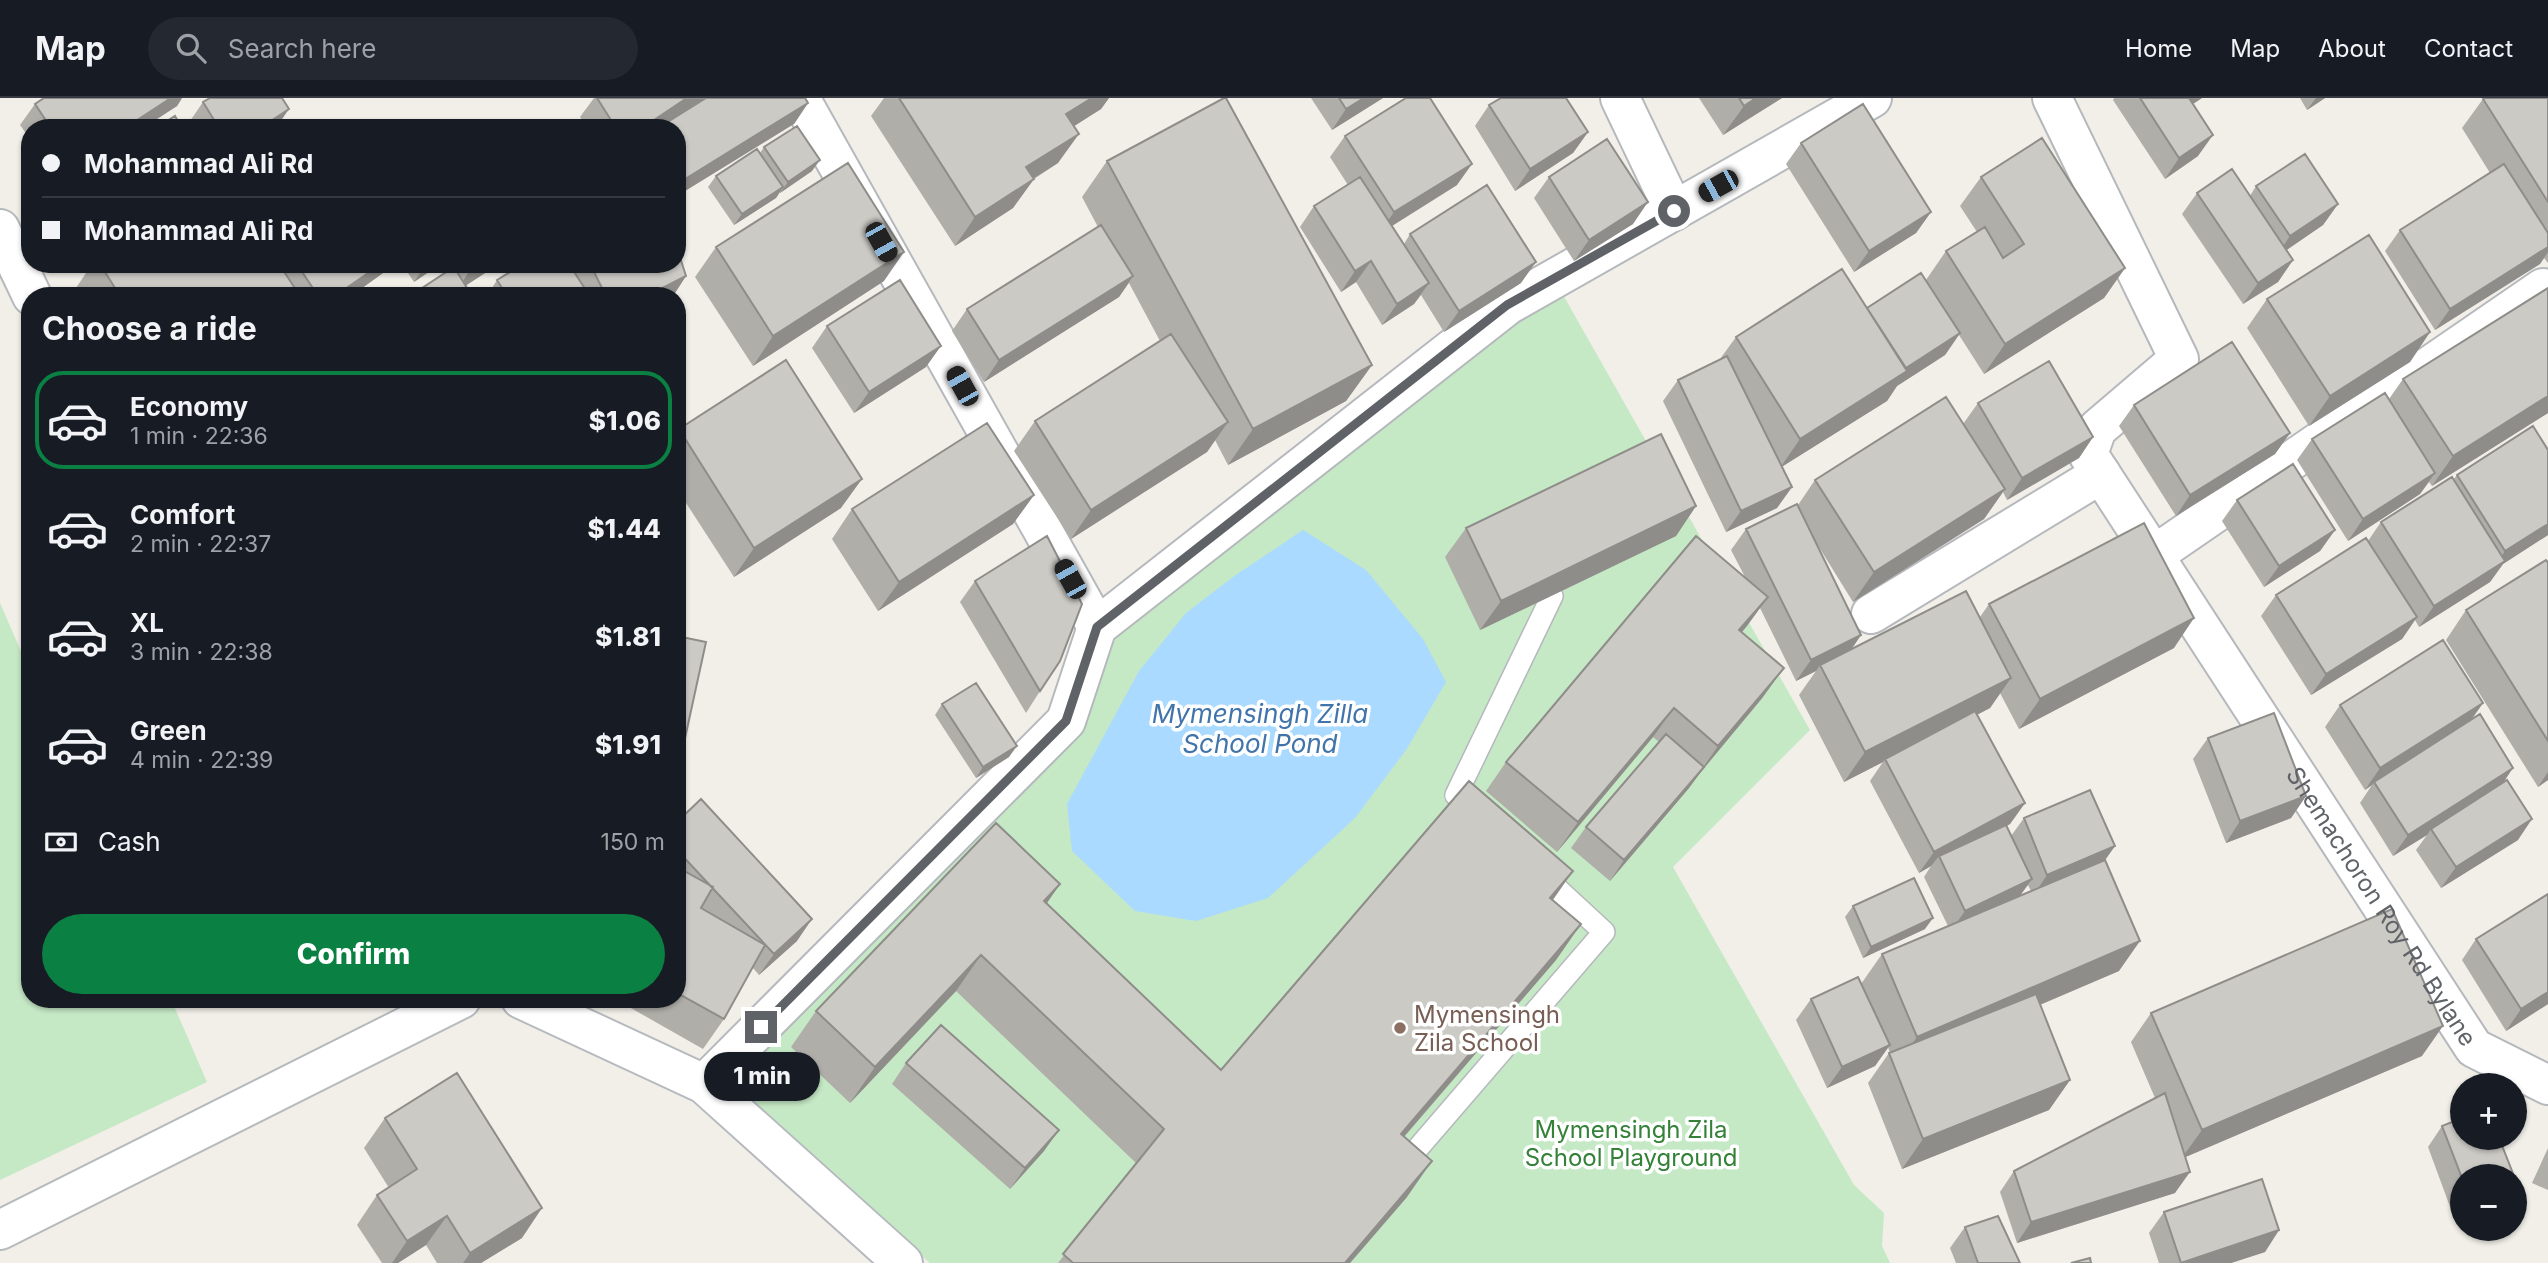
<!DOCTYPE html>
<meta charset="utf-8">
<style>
:root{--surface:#171b24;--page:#242831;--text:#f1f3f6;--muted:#9ea1a6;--line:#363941;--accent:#0b8043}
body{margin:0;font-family:Inter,sans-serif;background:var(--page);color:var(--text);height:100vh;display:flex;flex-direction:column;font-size:26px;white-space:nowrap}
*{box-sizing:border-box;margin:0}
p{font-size:23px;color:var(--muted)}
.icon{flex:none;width:38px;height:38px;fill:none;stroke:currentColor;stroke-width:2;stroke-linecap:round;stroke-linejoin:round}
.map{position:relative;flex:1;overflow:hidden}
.drawer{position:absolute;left:21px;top:189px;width:665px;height:721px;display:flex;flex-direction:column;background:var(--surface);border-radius:28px;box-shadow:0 2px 5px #0004}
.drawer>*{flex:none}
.hud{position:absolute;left:21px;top:21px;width:665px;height:154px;border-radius:28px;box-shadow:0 2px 5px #0004;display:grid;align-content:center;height:154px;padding:0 21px;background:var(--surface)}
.controls{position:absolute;left:2450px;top:975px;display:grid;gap:14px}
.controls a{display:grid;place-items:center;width:77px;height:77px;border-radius:50%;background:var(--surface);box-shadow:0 2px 5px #0004;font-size:35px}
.end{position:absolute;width:32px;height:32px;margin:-16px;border:9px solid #5f6368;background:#fff;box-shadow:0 0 0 4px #fff}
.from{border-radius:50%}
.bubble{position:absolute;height:49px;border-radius:24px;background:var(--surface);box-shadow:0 2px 5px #0004;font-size:23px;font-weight:800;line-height:49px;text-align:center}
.car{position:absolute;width:21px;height:42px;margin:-21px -10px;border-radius:9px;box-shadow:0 0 5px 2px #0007;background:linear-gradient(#222 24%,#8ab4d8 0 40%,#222 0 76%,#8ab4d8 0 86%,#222 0)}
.hud b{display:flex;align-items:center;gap:24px;height:66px;font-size:26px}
.hud b+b{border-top:2px solid var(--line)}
.hud i{width:18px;height:18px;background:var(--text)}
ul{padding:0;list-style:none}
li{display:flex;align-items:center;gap:21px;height:98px;margin:0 14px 10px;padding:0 7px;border:4px solid transparent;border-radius:28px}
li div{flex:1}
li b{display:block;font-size:26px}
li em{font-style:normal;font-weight:800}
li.on{border-color:var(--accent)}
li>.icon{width:63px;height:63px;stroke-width:1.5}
h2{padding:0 21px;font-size:32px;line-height:84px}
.pay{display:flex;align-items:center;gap:18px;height:77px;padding:0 21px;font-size:26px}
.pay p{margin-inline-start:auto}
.action{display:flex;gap:14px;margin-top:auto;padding:14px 21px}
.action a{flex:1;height:80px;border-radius:42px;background:var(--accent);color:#fff;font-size:28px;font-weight:800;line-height:80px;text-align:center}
header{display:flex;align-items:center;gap:42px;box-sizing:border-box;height:98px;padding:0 35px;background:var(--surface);border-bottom:2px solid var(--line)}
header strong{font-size:33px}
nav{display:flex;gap:38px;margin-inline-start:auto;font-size:24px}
.search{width:490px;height:63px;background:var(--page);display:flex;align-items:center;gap:18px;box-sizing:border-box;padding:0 24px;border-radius:38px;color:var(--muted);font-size:26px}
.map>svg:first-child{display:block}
.green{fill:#c5e8c5}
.water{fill:#aadaff}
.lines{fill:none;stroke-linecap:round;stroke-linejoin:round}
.service-casing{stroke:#b5b8bc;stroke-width:24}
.minor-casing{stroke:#b5b8bc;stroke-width:42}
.secondary-casing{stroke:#b6babf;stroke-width:42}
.service{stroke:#fff;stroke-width:21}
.minor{stroke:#fff;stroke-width:38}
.secondary{stroke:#fff;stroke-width:38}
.wall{fill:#afaea9;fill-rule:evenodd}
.shaded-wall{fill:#8f8d8a}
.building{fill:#cccac5;stroke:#8f8d8a;stroke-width:2}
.route{stroke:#5f6368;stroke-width:9}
.education-dot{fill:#8d6e63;stroke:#fff;stroke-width:2.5}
.labels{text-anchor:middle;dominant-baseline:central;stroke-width:7;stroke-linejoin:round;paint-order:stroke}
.street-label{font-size:24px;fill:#5f6368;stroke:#fff}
.education-label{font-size:24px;fill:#785e54;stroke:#fff;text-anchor:start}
.park-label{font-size:24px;fill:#348238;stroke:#fff}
.water-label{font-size:26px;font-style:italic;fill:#4174aa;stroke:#fff}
</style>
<header>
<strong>Map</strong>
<div class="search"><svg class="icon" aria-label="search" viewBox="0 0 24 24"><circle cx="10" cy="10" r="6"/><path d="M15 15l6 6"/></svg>Search here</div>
<nav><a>Home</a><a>Map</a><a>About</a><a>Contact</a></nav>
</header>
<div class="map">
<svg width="2548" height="1165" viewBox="0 0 2548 1165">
<rect width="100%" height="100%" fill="#f1efe8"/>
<path class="green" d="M1554 181 1810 632 1673 769 1854 1087 1884 1115 1882 1148 1890 1165H930L724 986 1071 635 1117 538Z
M0 505 30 574V901H171L207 984 0 1082Z"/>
<path class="water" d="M1303 432 1366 472 1423 541 1446 584 1406 652 1355 720 1268 800 1196 823 1135 813 1072 753 1067 706 1139 573 1186 515 1233 479Z"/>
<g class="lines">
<g class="service-casing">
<path id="service" d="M1476 716 1456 697 1552 498
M1400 1071 1604 834 1539 774"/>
</g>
<g class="minor-casing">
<g id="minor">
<path d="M800 0 1097 529"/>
<path d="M1620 0 1674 113"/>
<path id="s1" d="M2052 0 2179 261 2097 331 2088 356 2474 950 2548 987"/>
<path d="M0 131 32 198"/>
<path d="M2154 457 2543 190"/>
<path d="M1871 516 2101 376"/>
<path d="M704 986 1066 623 1097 529 1508 207 1872 0"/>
</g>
</g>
<g class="secondary-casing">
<path id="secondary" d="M521 901 704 986 903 1165
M0 1132 461 901"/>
</g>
<use href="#service" class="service"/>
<use href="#minor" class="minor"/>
<use href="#secondary" class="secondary"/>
</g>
<path class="wall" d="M44 0H182L177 8 143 30H30V41L20 27 35 6Z
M594 0H705L808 5 794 26 677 30H588L580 19Z
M884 0H1109L1101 11 1074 28 1058 65 1034 81 1013 110 955 148 871 18Z
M1311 0H1383L1332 32Z
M1699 0H1782L1723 37Z
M2114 0H2202L2193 6 2198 58 2165 81 2113 2Z
M2300 0H2325L2307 12Z
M2548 0V165L2544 160 2540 166 2435 232 2385 153 2400 132 2490 75 2462 30 2483 1Z
M203 4 276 30H191L188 26Z
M1489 7 1588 34 1573 55 1515 93 1475 28Z
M1345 38 1457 87 1392 128 1404 146 1410 136 1521 185 1444 234 1421 197 1414 206 1382 227 1356 184 1341 194 1300 129 1314 108 1348 87 1330 59Z
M1801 45 1931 114 1916 135 1854 174 1786 66Z
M764 49 812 73 780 95V94L776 100 734 127 708 89 716 78 760 55Z
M1107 63 1372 267 1346 303 1228 367 1215 342 1207 354 1071 441 1014 353 1035 323 1160 243 1129 185 1119 199 984 284 952 233 967 211 1098 129 1082 99Z
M1549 79 1633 126 1574 163 1534 100Z
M1981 79 2125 170 2104 200 1984 276 1959 237 1945 257 1897 288 1887 303 1782 368 1792 389 1777 410 1726 434 1663 303 1678 282 1720 261 1736 239 1867 210 1926 182 1946 153 1977 134 1960 108Z
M2256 88 2338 106 2323 127 2286 152 2293 162 2278 184 2243 206 2182 116 2197 95 2250 98Z
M716 149 884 183 753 268 695 179Z
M92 166H390L383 175 351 198H81L76 190Z
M402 166H499L466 187 444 175 440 167 414 184Z
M523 166H677L686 178 673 198H487L497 182Z
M2267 201 2430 234 2410 264 2309 328 2247 230Z
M827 228 926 269 854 315 812 250Z
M2403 281 2548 315 2432 388 2429 384 2420 396 2348 443 2297 362 2312 341 2389 301Z
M1978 305 2093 339 2079 360 2007 402 2003 394 1984 421 1853 504 1817 446 1861 537 1851 551 1980 519 1989 506 2174 550 2019 631 2000 595 1990 610 1977 617 2025 705 2010 726 2007 728 2011 738 2024 720 2115 748 2105 762 2119 873 2040 907 2070 982 2049 1012 1902 1071 1868 985 1889 955H1890L1888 949 1875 968 1827 990 1796 922 1811 901 1861 886 1882 856 1948 828 1924 779 1931 768 1919 775 1870 683 1883 664 1844 684 1799 597 1816 573 1796 583 1760 510 1742 534 1763 599 1700 675 1689 690 1610 783 1571 750 1586 729 1659 644 1653 639 1557 754 1486 693 1506 664 1745 479 1731 452 1746 431 1798 407 1815 382 1963 326ZM2028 787 2031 793 2020 797Z
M2134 307 2290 335 2275 356 2176 418 2119 328Z
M679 331 841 410 734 479 677 391V333Z
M2548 352V437L2503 466 2490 484 2419 529 2415 522 2402 541 2311 597 2261 518 2276 497 2368 443 2381 424 2453 382 2457 377Z
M1034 397 1013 426 878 513 832 441 852 411Z
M2237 402 2335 432 2320 453 2264 489 2222 423Z
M1696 408 1676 438 1480 532 1445 459 1466 430Z
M2548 462V682L2538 689 2446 542 2466 512Z
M975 483 1040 593 1026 615 960 504Z
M2483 605 2472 621 2503 685 2518 742 2441 790 2416 752 2427 737 2393 758 2360 705 2372 687 2365 692 2325 629 2340 607Z
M942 606 1009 659 976 680 935 617Z
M2208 640 2306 698 2291 720 2226 745 2193 661Z
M677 724 797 843 759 877 753 870 724 921 703 951 615 901H677Z
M1060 786 1047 805 1221 972 1553 802 1581 826 1556 862 1405 1038 1407 1099 1350 1165H1058L1136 1065 956 893 850 1005 791 949 816 913Z
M1853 808 1925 831 1863 860 1845 819Z
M2476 841 2548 906 2506 933 2462 862Z
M2151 915 2422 958 2185 1059 2175 1095 2017 1145 2000 1094 2014 1073 2155 1000 2131 944Z
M906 965 1044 1053 1010 1091 892 986Z
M385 1020 522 1140 481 1165H437L426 1147 398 1165H382L357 1127 377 1097 389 1090 364 1050Z
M2442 1028 2462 1078V1123L2456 1125 2428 1049Z
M2548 1050V1092L2532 1085Z
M2164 1114 2279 1132 2265 1154 2231 1165H2159L2149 1135Z
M1965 1129 2020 1165H1956L1950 1150Z"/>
<path class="shaded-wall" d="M171 0H182L177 8 143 30H125Z
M687 0H705L659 30H642Z
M1092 0H1109L1101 11 1046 46 1066 16Z
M1364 0H1383L1332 32 1346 11Z
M1756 0H1782L1723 37 1744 8Z
M2186 0H2202L2173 19Z
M2316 0H2325L2307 12Z
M808 5 794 26 677 98V86Z
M289 11 276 30H260Z
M1588 34 1573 55 1515 93 1530 71Z
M1079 36 1058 65 1005 98 1026 69Z
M2213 37 2198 58 2165 81 2179 60Z
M820 62 812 73 780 95 788 84Z
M1472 66 1457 87 1379 136 1394 114Z
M1034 81 1013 110 955 148 975 119Z
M783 89 776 100 734 127 742 116Z
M1648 104 1633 126 1574 163 1589 142Z
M2338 106 2323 127 2275 160 2290 138Z
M1931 114 1916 135 1854 174 1869 153Z
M2548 149V154L2540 166 2435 232 2450 211Z
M904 154 884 183 753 268 773 238Z
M2293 162 2278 184 2243 206 2258 185Z
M1371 163 1356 184 1341 194 1355 173Z
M1536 164 1521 185 1444 234 1459 213Z
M381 166H390L383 175 351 198H335Z
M426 166H440L414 184Z
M480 166H499L456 194 470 172Z
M2125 170 2104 200 1984 276 2005 246Z
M686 178 673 198H647Z
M1133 178 1119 199 984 284 999 262Z
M1429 185 1414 206 1382 227 1397 206Z
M2430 234 2410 264 2309 328 2330 298Z
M1960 235 1945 257 1897 288 1887 303 1780 370 1800 341Z
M941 248 926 269 854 315 869 294Z
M1372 267 1346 303 1228 367 1253 331Z
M2548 298V315L2432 388 2453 358Z
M1228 324 1207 354 1071 441 1091 412Z
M2290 335 2275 356 2176 418 2190 397Z
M2093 339 2079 360 2007 402 2022 380Z
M2435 375 2420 396 2348 443 2363 421Z
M862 381 841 410 734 479 754 450Z
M1792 389 1777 410 1726 434 1741 413Z
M2005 391 1984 421 1853 504 1874 474Z
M1034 397 1013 426 878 513 899 484Z
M1696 408 1676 438 1480 532 1501 503Z
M2548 426V437L2503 466 2490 484 2419 529 2434 508 2493 471 2505 453Z
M2335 432 2320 453 2264 489 2279 468Z
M1768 499 1747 528 1718 562 1739 532Z
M2417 519 2402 541 2311 597 2326 576Z
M2194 520 2174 550 2019 631 2040 601Z
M1861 537 1847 558 1820 567 1816 573 1796 583 1811 562Z
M1784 570 1763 599 1700 675 1689 690 1610 783 1624 762 1702 671 1718 648Z
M2011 580 1990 610 1886 663 1885 661 1883 664 1844 684 1865 654Z
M2483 605 2468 626 2374 684 2372 687 2365 692 2380 670Z
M1674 610 1653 639 1557 754 1578 724Z
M1017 648 1009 659 976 680 983 669Z
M2513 670 2499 691 2431 731 2427 737 2393 758 2408 737Z
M2548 674V682L2538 689Z
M2306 698 2291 720 2226 745 2240 723Z
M2025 705 2010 726 1941 763 1939 758 1931 768 1919 775 1934 754Z
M2532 721 2518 742 2441 790 2456 769Z
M2115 748 2100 769 2033 798 2047 777Z
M1573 773 1548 809 1550 800Z
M2032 781 2017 802 1950 834 1965 813Z
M1060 786 1035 822 1044 803Z
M1933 820 1925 831 1863 860 1871 849Z
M812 821 797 843 759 877 774 856Z
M1581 826 1556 862 1376 1071 1401 1036Z
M2140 843 2119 873 1896 968 1917 939Z
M981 857 956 893 850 1005 875 969Z
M2548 894V906L2506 933 2521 911Z
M2443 928 2422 958 2181 1061 2202 1032Z
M1890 947 1875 968 1827 990 1842 969Z
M2070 982 2049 1012 1902 1071 1923 1041Z
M1059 1032 1044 1053 1010 1091 1025 1070Z
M1432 1063 1407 1099 1350 1165H1345Z
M2190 1074 2175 1095 2017 1145 2031 1124Z
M542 1110 522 1140 481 1165H463L470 1155Z
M2462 1116V1123L2456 1125Z
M447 1118 426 1147 398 1165H392L407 1143Z
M2279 1132 2265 1154 2231 1165H2183Z"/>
<path class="building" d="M44 0H171L125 30H51L35 6Z
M210 0H282L289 11 260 30H219L203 4Z
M597 0H687L642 30H616Z
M706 0H805L808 5 677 86V30H658Z
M899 0H1092L1066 16 1079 36 1026 69 1034 81 975 119Z
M1224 0H1226L1372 267 1253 331 1107 63Z
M1339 0H1364L1346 11Z
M1406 0H1430L1472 66 1394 114 1345 38Z
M1501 0H1566L1588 34 1530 71 1489 7Z
M1739 0H1756L1744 8Z
M2140 0H2189L2213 37 2179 60Z
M2484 0H2548V104L2483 1Z
M1863 6 1931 114 1869 153 1801 45Z
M175 18 182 30H156Z
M286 24 289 30H278Z
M797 28 820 62 788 84 764 49Z
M2042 40 2125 170 2005 246 1946 153 1985 129 2003 160 2024 146 1981 79Z
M1607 41 1648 104 1589 142 1549 79Z
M757 51 783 89 742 116 716 78Z
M2305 56 2338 106 2290 138 2256 88Z
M848 65 904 154 773 238 716 149Z
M2504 66 2548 135V149L2450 211 2400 132Z
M2232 71 2293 162 2258 185 2197 95Z
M1360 79 1429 185 1397 206 1371 163 1355 173 1314 108Z
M1487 87 1536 164 1459 213 1410 136Z
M1101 127 1133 178 999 262 967 211Z
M2369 137 2430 234 2330 298 2267 201Z
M677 150 686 178 647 198H606L590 166H677Z
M100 166H279L300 198H120Z
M297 166H381L335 198H318Z
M467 166H480L470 172Z
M523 166H569L589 197 507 198 497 182Z
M454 169 472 198H410Z
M1842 171 1907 273 1800 341 1736 239Z
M1921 175 1960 235 1906 270 1867 210Z
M900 182 941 248 869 294 827 228Z
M2548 190V298L2453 358 2403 281Z
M1171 236 1228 324 1091 412 1035 323Z
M2232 244 2290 335 2190 397 2134 307Z
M1727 258 1792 389 1741 413 1678 282Z
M786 262 862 381 754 450 679 331Z
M2049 263 2093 339 2022 380 1978 305Z
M2385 295 2435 375 2363 421 2312 341Z
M1946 299 2005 391 1874 474 1815 382Z
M987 325 1034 397 899 484 852 411Z
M2533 328 2548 352V426L2505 453 2457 377Z
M1661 336 1696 408 1501 503 1466 430Z
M2293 366 2335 432 2279 468 2237 402Z
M2452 379 2505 463 2434 508 2381 424Z
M1797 406 1861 537 1811 562 1746 431Z
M2144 425 2194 520 2040 601 1989 506Z
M1047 438 1082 506 1060 563 1040 593 975 483Z
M1696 438 1768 499 1739 532 1784 570 1718 648 1674 610 1578 724 1506 664Z
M2366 440 2417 519 2326 576 2276 497Z
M2546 462 2548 465V643L2466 512Z
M1966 493 2011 580 1865 654 1820 567Z
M677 538 706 544 677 677Z
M2443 542 2483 605 2380 670 2340 607Z
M976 585 1017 648 983 669 942 606Z
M1975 613 2025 705 1934 754 1885 661Z
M2274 615 2306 698 2240 723 2208 640Z
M2480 616 2513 670 2408 737 2374 684Z
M1666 636 1704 669 1624 762 1586 729Z
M2507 682 2532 721 2456 769 2431 731Z
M1469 683 1573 773 1550 800 1581 826 1401 1036 1432 1063 1345 1165H1073L1063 1156 1164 1031 981 857 875 969 816 913 996 725 1060 786 1044 803 1221 972Z
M2090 692 2115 748 2047 777 2024 720Z
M701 701 812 821 774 856 677 752V724Z
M2006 727 2032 781 1965 813 1939 758Z
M2105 762 2140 843 1917 939 1882 856Z
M677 769 713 789 701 810 765 847 724 921 677 895Z
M1914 780 1933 820 1871 849 1853 808Z
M2548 796V894L2521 911 2476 841Z
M2392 811 2443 928 2202 1032 2151 915Z
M1858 879 1890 947 1842 969 1811 901Z
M2036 896 2070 982 1923 1041 1889 955Z
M941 927 1059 1032 1025 1070 906 965Z
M457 975 542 1110 470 1155 447 1118 407 1143 377 1097 417 1071 385 1020Z
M2165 995 2190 1074 2031 1124 2014 1073Z
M2462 1020V1040H2499L2514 1078H2462V1080L2442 1028Z
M2262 1081 2279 1132 2181 1165 2164 1114Z
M1998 1118 2020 1165H1978L1965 1129Z
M2090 1160 2091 1165H2071Z"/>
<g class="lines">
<path class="route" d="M761 929 1066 623 1097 529 1507 207 1674 113"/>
</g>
<circle class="education-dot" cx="1400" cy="930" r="7"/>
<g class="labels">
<g class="street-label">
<text stroke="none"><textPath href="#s1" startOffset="964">Shemachoron Roy Rd Bylane</textPath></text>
</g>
<g class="education-label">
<text x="1414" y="916">Mymensingh<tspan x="1414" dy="28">Zila School</tspan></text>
</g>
<g class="park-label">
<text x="1631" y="1031">Mymensingh Zila<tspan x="1631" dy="28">School Playground</tspan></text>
</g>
<g class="water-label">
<text x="1260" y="615">Mymensingh Zilla<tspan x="1260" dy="30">School Pond</tspan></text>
</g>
</g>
</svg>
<div class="controls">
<a>+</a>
<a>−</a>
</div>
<i class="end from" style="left:1674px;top:113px"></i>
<i class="end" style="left:761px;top:929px"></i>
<div class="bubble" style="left:704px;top:954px;width:116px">1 min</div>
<i class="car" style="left:1718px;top:88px;rotate:241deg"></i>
<i class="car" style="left:881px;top:144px;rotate:151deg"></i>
<i class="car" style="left:962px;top:288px;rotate:331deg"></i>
<i class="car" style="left:1070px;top:481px;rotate:331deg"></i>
<div class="hud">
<b><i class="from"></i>Mohammad Ali Rd</b>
<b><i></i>Mohammad Ali Rd</b>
</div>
<section class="drawer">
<h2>Choose a ride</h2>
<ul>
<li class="on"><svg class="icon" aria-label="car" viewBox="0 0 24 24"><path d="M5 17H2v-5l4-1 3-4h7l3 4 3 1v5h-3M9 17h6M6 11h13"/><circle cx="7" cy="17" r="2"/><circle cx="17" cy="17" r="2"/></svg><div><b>Economy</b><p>1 min · 22:36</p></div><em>$1.06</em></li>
<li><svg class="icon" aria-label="car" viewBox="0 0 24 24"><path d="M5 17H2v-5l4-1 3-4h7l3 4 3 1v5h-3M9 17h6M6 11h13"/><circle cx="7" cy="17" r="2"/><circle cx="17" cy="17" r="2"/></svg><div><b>Comfort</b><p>2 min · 22:37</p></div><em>$1.44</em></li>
<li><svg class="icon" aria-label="car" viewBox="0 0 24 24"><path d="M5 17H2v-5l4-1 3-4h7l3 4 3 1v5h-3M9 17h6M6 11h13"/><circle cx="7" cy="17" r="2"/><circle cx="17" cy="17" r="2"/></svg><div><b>XL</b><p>3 min · 22:38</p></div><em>$1.81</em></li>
<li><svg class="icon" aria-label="car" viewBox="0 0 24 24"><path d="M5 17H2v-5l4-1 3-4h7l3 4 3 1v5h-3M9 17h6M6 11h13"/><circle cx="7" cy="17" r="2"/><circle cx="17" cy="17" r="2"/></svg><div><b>Green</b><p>4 min · 22:39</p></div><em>$1.91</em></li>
</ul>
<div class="pay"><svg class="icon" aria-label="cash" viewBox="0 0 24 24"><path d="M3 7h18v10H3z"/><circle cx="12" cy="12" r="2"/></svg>Cash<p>150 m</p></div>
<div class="action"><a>Confirm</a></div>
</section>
</div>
